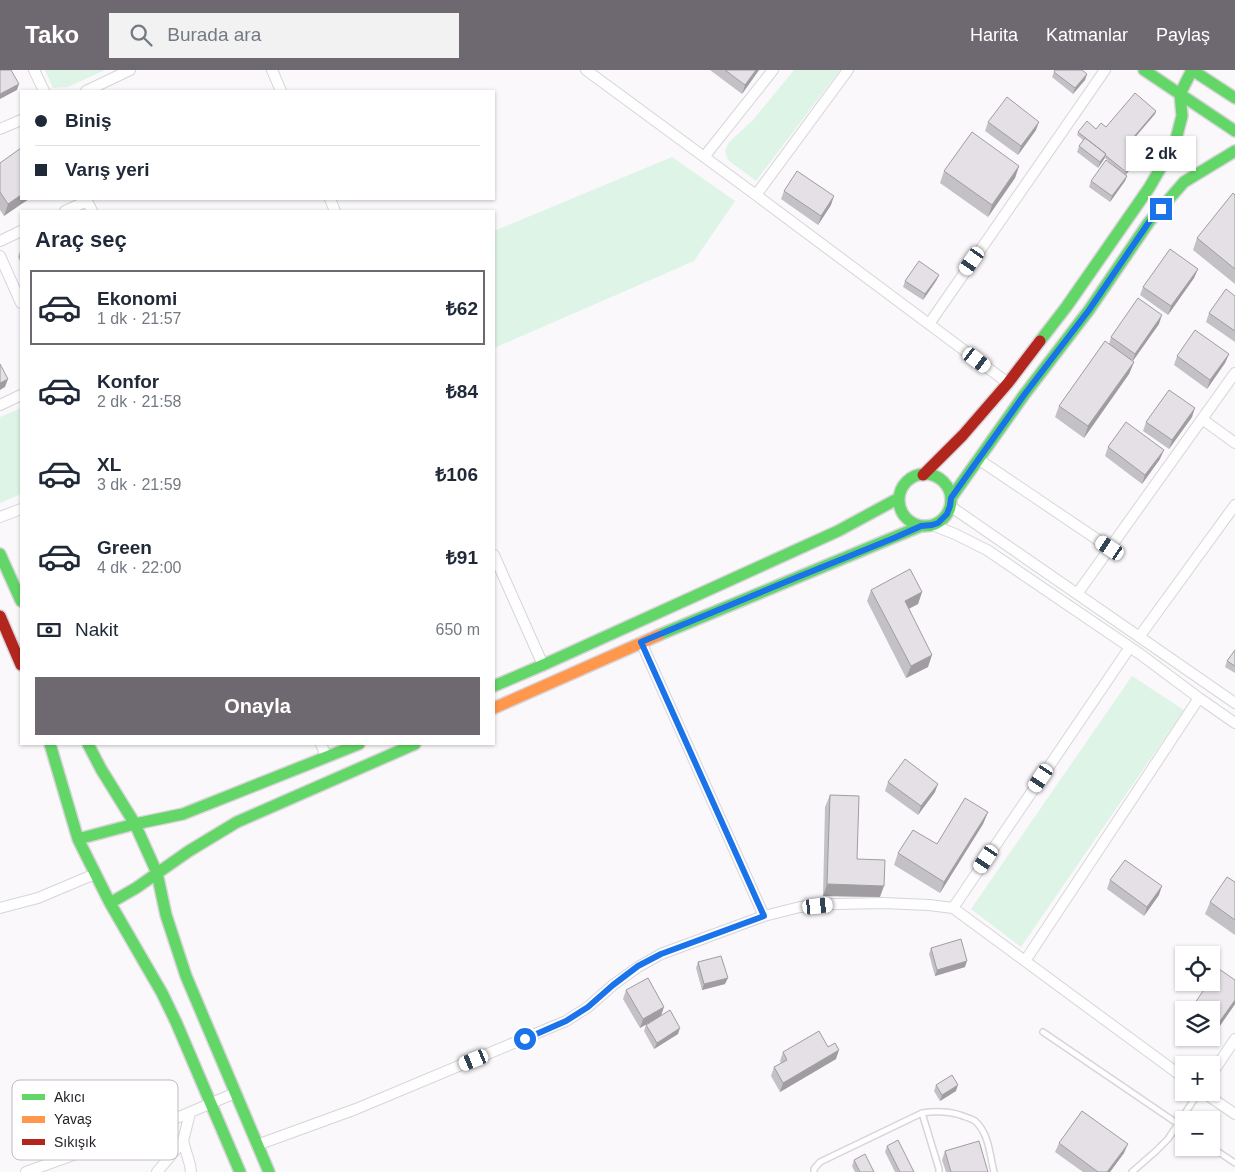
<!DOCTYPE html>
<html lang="tr">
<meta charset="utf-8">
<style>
:root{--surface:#fff;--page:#f2f2f3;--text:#1f2937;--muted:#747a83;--line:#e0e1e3;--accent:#6e6970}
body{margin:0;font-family:Arial,sans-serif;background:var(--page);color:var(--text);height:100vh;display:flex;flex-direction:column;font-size:19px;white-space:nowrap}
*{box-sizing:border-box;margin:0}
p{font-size:16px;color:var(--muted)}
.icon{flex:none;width:28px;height:28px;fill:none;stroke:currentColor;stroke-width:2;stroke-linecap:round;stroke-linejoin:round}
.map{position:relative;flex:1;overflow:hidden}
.drawer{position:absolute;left:20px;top:140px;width:475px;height:535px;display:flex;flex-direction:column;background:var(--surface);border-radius:0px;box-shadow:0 1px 4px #0004}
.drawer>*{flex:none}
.guide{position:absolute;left:20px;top:20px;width:475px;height:110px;border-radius:0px;box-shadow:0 1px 4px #0004;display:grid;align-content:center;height:110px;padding:0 15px;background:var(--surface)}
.controls{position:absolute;left:1175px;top:876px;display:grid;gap:10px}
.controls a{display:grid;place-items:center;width:45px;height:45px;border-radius:0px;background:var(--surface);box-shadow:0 1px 4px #0004;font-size:25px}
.end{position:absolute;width:22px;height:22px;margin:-11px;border:6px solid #1a73e8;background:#fff;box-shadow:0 0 0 2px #fff}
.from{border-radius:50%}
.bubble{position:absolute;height:35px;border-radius:0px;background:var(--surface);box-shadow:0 1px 4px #0004;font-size:16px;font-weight:600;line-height:35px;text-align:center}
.car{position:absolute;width:15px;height:30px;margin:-15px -8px;border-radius:6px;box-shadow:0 0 4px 1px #0007;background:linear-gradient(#fff 24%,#345 0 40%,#fff 0 76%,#345 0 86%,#fff 0)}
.guide b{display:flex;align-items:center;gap:18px;height:48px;font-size:19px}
.guide b+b{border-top:1px solid var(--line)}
.guide i{width:12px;height:12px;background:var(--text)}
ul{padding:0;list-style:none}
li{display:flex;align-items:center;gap:15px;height:75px;margin:0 10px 8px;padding:0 5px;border:2px solid transparent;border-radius:0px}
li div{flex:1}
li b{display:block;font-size:19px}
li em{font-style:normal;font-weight:600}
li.selected{border-color:var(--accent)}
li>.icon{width:45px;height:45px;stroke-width:1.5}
h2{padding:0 15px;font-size:22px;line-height:60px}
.pay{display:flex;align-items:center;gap:12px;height:55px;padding:0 15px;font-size:19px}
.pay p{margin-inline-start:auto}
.button{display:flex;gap:10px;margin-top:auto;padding:10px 15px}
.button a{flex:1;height:58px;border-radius:0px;background:var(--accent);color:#fff;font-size:20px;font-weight:600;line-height:58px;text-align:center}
header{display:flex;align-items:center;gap:30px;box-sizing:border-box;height:70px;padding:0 25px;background:var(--accent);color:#fff}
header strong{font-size:24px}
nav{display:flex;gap:28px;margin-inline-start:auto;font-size:18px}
.search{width:350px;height:45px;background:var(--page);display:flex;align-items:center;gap:12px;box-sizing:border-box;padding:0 18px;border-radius:0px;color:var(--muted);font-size:19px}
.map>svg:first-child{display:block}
.green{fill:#def4e6}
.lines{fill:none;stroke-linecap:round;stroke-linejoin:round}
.lane-casing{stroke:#d8d4da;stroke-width:8}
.street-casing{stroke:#d8d4da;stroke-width:12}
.fast-casing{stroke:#d8d4da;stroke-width:14}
.slow-casing{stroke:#d8d4da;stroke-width:14}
.jam-casing{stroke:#d8d4da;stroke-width:14}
.lane{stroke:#fefefe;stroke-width:5}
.street{stroke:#fefefe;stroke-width:10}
.fast{stroke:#63d668;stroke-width:11}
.slow{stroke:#ff974d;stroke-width:11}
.jam{stroke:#b3261e;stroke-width:11}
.wall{fill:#c4c1c6}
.shaded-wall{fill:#a09da1}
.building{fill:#e4e0e6;stroke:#a09da1}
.route{stroke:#1a73e8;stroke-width:6}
.key{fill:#fff;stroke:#bdbbbe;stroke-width:1}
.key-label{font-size:14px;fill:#221c25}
</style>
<header>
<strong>Tako</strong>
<div class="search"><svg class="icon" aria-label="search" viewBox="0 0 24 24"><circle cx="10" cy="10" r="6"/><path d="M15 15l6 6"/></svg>Burada ara</div>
<nav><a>Harita</a><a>Katmanlar</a><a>Paylaş</a></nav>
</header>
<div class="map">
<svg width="1235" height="1102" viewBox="0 0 1235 1102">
<rect width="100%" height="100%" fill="#faf8fb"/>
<path class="green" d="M45 0H105L68 17 53 18Z
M794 0H840L756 111 728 90 725 81 729 72 753 50Z
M672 87 735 131 694 191 494 278V161Z
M21 338V424L0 433V347Z
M1132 606 1184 640 1021 877 971 839Z"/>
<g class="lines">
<g class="lane-casing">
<path id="lane" d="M1043 962 1184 1058
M922 1043 939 1099V1102
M1211 1077 1235 1093
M814 1102V1099L820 1092 922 1043C936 1041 947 1041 960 1045 965 1047 971 1048 975 1051 989 1063 990 1086 994 1102
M1132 1102 1156 1081 1168 1069 1199 1022"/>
</g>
<g class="street-casing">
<path id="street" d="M34 0 44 21
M272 0 281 21
M586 0 756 125 1008 313
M86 21 130 0
M0 59 21 50
M704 87 773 0
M756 125 848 0
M86 129 92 141
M330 129 335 141
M65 141 87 131
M0 171 21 161
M0 186 21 233
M929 254 1105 0
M0 335 21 325
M1202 349 1235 373
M978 389 1110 478
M950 436 1235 633
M0 447 21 439
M932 455 955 464 987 480 1140 584 1199 628 1235 653
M494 485 543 595
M1077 524 1235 303
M1139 567 1235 435
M641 572 764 846
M321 674 326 686
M0 838 38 828 95 804
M953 838 1130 577
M1025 891 1199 628
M1211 1005 1235 969
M1203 1022 1235 1044
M183 1071 190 1095 191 1102
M257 1075 356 1039 566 951 588 937 613 915 638 897 661 884 764 846 800 837 836 834 883 833 929 835 953 838 1184 1008
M26 1102 179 1047 235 1023
M157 1102 183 1071 190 1043"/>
</g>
<g class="fast-casing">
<path id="fast" d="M1144 0 1235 61
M1192 0 1235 28
M1040 271 1067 236 1149 118 1175 73 1182 46 1180 24 1192 0
M899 430a26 26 0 1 1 52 0a26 26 0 1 1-52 0Z
M951 428 1024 325 1089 240 1149 152 1184 112 1235 81
M0 484 21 531
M659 565 921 456
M494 616 543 595 838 461 899 428
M50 674 78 769 110 833 162 923 176 952 240 1102
M88 674 101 699 135 754 157 803 166 845 186 906 269 1102
M78 769 135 754 183 744 359 674
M110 833 136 818 189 781 237 752 415 674"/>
</g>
<g class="slow-casing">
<path id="slow" d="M494 638 659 565"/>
</g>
<g class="jam-casing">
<path id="jam" d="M923 405 963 365 1008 313 1040 271
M0 546 21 595"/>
</g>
<use href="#lane" class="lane"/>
<use href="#street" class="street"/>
<use href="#fast" class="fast"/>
<use href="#slow" class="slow"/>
<use href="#jam" class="jam"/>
</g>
<path class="wall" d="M710 0H759L742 24Z
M1054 2 1087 4 1085 10 1073 24 1052 7Z
M1156 41 1155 44 1127 77 1138 90 1126 105 1127 106 1125 111 1110 132 1089 117 1091 111 1114 96 1105 88 1098 98 1077 82 1079 76 1083 70 1077 65 1078 62 1106 57Z
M988 52 1036 60 1018 85 985 61Z
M0 93 21 129 4 146 0 140Z
M1019 96 1015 108 988 147 940 113 944 101Z
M784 121 831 135 818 155 781 129Z
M1235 125V214L1193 180 1197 168Z
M21 180V193L18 187 20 181Z
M1198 199 1194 208 1168 245 1140 225 1143 217Z
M939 205 936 211 923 230 903 217 905 211Z
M1235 226V272L1206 252 1209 243Z
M1159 254 1133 291 1134 292 1129 304 1084 368 1055 347 1059 336 1109 274 1111 267Z
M1229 284 1225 293 1207 319 1174 295 1177 286Z
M1192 347 1169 379 1143 361 1146 352Z
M1108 377 1160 389 1142 414 1105 386Z
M871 520 922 522 918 534 909 539 928 597 906 608 867 531Z
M1235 580V603L1225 597 1227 591Z
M888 712 935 722 918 745 885 721Z
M830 725 857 789 880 827 823 826 825 737Z
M988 742 983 754 940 823 894 795 898 783 937 774Z
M1110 810 1159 825 1144 846 1107 819Z
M1235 812V865L1205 844 1210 832Z
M931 878 965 897 935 906 929 884Z
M698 892 725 914 702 920 696 898Z
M626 920 661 946 678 964 654 979 644 961 646 955 655 949 640 958 623 929Z
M1195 933 1235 934 1217 960 1211 956V940H1192Z
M783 982 836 989 780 1022 771 1006 774 997 781 993 780 991Z
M936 1015 956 1021 940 1031 934 1021Z
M1059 1073 1124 1083 1110 1102H1083L1055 1082Z
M887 1076 914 1102H895L885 1082Z
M945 1081 988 1102H946L942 1090Z
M854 1090 874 1102H855L852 1096Z"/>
<path class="shaded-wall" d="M756 0H759L742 24 745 15Z
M1087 4 1085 10 1073 24 1075 18Z
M19 14 17 20 0 29V24Z
M1156 41 1155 44 1125 79 1126 76Z
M1039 52 1036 60 1018 85 1021 76Z
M1106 84 1104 89 1098 98 1100 92Z
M1139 87 1138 90 1125 105 1126 102Z
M1019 96 1015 108 988 147 992 135Z
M1127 106 1125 111 1110 132 1112 126Z
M21 125V129H29L4 146 8 134Z
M834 126 831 135 818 155 821 146Z
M1198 199 1194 208 1168 245 1171 236Z
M939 205 936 211 923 230 925 224Z
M1162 245 1159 254 1132 292 1135 284Z
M1229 284 1225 293 1207 319 1210 310Z
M1134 292 1129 304 1084 368 1088 356Z
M8 309 5 317 0 320V313Z
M1195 338 1192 347 1169 379 1172 370Z
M1164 380 1160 389 1142 414 1145 405Z
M922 522 918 534 900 543 905 531Z
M932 585 928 597 906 608 911 596Z
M938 714 935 722 918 745 921 736Z
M988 742 983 754 940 823 944 812Z
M827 814 884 816 880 827 823 826Z
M1162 816 1159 825 1144 846 1147 837Z
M967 891 965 897 935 906 937 900Z
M728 908 725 914 702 920 704 914Z
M1235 930V934L1217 960 1220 951Z
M664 937 661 946 640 958 643 949Z
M680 958 678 964 654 979 657 973Z
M839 980 836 989 780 1022 783 1013Z
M958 1015 956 1021 940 1031 942 1025Z
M1128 1074 1124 1083 1110 1102H1107Z"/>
<path class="building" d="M0 0H11L19 14 0 24Z
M725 0H756L745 15Z
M1055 0H1082L1087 4 1075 18 1054 2Z
M1135 23 1156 41 1126 76 1139 87 1126 102 1105 85 1106 84 1078 62 1087 51 1096 59 1101 53 1106 57Z
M1007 27 1039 52 1021 76 988 52Z
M972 62 1019 96 992 135 944 101Z
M1085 68 1106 84 1100 92 1079 76Z
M21 78V125L8 134 0 122V93Z
M1106 90 1127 106 1112 126 1091 111Z
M797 101 834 126 821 146 784 121Z
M1233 123 1235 125V199L1197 168Z
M1170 179 1198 199 1171 236 1143 217Z
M919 191 939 205 925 224 905 211Z
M1226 219 1235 226V261L1209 243Z
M1138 228 1162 245 1135 284 1111 267Z
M1195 260 1229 284 1210 310 1177 286Z
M1105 271 1134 292 1088 356 1059 336Z
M0 294 8 309 0 313Z
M1169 320 1195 338 1172 370 1146 352Z
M1126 352 1164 380 1145 405 1108 377Z
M910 499 922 522 905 531 932 585 911 596 871 520Z
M1235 580V596L1227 591Z
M905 689 938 714 921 736 888 712Z
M830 725 859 726 857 789 885 790 884 816 827 814Z
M965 728 988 742 944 812 898 783 913 760 937 774Z
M1125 790 1162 816 1147 837 1110 810Z
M1227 807 1235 812V850L1210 832Z
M961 869 967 891 937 900 931 878Z
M721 886 728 908 704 914 698 892Z
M1219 899 1235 910V930L1220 951 1211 945V940H1205L1195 933 1209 912H1211V910Z
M648 908 664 937 643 949 626 920Z
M670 940 680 958 657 973 646 955Z
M819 961 828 977 835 973 839 980 783 1013 774 997 787 990 783 982Z
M952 1005 958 1015 942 1025 936 1015Z
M1082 1041 1128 1074 1107 1102H1098L1059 1073Z
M898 1070 914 1102H900L887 1076Z
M979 1071 988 1102H951L945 1081Z
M865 1084 874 1102H860L854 1090Z"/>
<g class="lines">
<path class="route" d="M525 969 566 951 588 937 613 915 638 896 661 884 764 846 641 572 788 511 894 468 921 456 932 455 938 453 947 444 950 436 951 428 1024 325 1089 240 1149 152 1161 139"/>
</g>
<rect x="12" y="1010" width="166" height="80" rx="8" class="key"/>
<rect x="22" y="1024" width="23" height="6" fill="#63d668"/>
<rect x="22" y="1046" width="23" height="7" fill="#ff974d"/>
<rect x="22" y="1069" width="23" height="6" fill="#b3261e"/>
<g class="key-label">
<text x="54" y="1032">Akıcı</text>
<text x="54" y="1054">Yavaş</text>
<text x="54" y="1077">Sıkışık</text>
</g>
</svg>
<div class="controls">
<a><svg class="icon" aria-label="locate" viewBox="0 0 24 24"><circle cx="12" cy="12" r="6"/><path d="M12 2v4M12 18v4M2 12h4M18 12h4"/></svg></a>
<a><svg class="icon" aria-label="layers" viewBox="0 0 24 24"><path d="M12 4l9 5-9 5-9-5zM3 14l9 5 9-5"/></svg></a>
<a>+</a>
<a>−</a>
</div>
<i class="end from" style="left:525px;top:969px"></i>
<i class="end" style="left:1161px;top:139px"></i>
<div class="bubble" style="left:1126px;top:66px;width:70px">2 dk</div>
<i class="car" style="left:972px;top:191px;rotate:215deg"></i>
<i class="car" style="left:977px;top:290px;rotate:127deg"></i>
<i class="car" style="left:1110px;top:478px;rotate:304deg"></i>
<i class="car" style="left:1041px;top:708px;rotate:214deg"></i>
<i class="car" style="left:986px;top:789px;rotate:214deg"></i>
<i class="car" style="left:818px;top:836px;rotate:84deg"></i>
<i class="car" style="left:474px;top:990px;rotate:248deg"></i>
<div class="guide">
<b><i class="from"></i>Biniş</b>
<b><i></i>Varış yeri</b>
</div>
<section class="drawer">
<h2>Araç seç</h2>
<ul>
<li class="selected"><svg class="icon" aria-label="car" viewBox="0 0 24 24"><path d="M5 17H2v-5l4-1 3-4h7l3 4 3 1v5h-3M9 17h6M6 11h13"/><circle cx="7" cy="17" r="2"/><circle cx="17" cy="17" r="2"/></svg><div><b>Ekonomi</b><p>1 dk · 21:57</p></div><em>₺62</em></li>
<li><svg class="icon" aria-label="car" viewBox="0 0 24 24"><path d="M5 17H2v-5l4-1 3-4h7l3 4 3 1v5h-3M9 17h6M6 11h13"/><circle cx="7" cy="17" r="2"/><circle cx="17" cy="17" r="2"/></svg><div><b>Konfor</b><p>2 dk · 21:58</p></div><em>₺84</em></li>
<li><svg class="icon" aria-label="car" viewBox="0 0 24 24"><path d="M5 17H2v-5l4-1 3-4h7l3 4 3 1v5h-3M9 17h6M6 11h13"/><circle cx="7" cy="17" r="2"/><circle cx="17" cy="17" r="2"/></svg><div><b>XL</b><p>3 dk · 21:59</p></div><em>₺106</em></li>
<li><svg class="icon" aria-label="car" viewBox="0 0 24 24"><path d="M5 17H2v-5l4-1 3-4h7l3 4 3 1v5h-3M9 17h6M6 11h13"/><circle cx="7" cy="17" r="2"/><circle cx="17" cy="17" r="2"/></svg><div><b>Green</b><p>4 dk · 22:00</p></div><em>₺91</em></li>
</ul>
<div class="pay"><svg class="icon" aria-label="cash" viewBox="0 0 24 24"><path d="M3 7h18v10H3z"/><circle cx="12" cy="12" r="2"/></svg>Nakit<p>650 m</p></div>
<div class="button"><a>Onayla</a></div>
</section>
</div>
